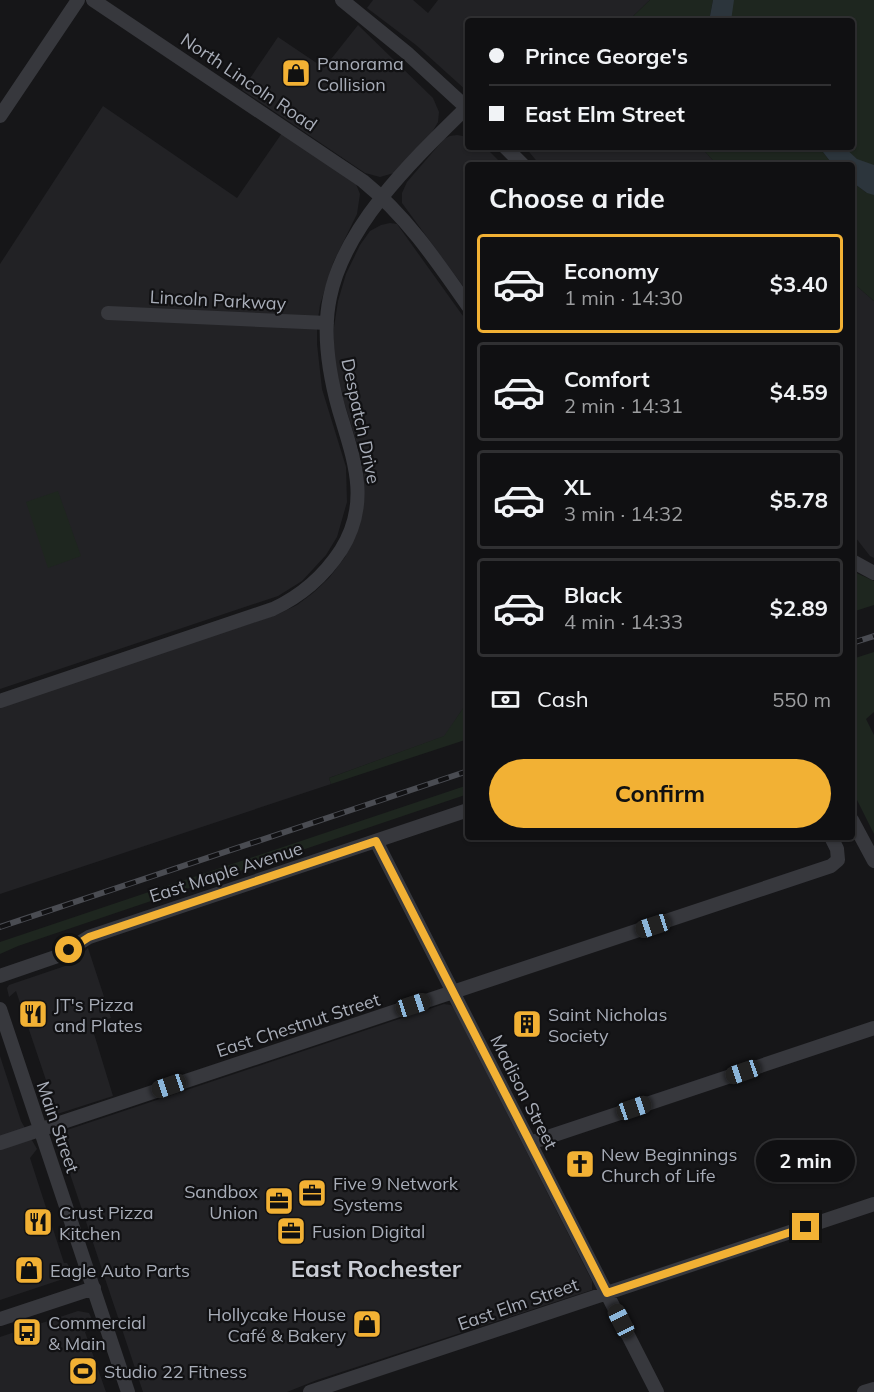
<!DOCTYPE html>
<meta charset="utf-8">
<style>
:root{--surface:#101012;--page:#1e1e20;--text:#f1f3f6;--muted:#9c9d9f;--line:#303032;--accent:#f2b134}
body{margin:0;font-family:Mulish,sans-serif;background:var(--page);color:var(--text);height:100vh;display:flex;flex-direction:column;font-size:22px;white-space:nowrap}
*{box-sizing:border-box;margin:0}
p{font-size:20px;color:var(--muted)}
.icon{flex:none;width:33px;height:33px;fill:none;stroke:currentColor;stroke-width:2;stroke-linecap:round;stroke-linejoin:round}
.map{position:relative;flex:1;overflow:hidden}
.sheet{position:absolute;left:465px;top:162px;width:390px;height:678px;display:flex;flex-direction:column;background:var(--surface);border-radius:6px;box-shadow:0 2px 4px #0004,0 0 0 2px var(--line)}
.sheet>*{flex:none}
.hud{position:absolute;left:465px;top:18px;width:390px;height:132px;border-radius:6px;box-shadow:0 2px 4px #0004,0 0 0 2px var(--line);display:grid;align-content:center;height:132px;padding:0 24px;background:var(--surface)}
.end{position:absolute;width:27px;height:27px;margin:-14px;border:8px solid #f2b134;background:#111;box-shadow:0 0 0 3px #111}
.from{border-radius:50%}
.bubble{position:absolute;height:42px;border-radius:21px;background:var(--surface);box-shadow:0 2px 4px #0004,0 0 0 2px var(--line);font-size:20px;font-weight:700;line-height:42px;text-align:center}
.car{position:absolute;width:18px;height:36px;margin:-18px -9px;border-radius:8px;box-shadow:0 0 4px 2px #0007;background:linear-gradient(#222 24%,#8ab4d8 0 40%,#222 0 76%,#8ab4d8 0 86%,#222 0)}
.hud b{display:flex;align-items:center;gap:21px;height:57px;font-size:22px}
.hud b+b{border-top:2px solid var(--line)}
.hud i{width:15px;height:15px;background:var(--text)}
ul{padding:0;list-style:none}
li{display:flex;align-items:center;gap:18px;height:99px;margin:0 12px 9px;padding:0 12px;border:3px solid var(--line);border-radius:6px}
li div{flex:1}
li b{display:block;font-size:22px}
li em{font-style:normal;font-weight:700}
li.current{border-color:var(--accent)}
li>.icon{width:54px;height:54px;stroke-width:1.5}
h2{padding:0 24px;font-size:27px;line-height:72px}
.pay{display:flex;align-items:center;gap:15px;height:66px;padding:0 24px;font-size:22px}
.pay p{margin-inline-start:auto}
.action{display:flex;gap:12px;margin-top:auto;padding:12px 24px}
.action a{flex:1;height:69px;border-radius:36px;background:var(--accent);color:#111;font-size:24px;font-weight:700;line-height:69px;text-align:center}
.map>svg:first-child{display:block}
.built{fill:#222225}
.green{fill:#1e261f}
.water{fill:#2c353c}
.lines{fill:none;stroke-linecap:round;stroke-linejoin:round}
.minor{stroke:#37383d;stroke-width:14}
.rail-casing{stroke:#4a4c52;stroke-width:6}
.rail{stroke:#111113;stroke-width:4;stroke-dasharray:11;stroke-linecap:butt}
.route{stroke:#f2b134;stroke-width:8}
.labels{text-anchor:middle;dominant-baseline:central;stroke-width:4.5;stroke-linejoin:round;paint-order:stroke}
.poi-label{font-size:18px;fill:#a8adb8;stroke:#111113;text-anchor:start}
.street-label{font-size:18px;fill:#a8adb8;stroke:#111113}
.district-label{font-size:24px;font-weight:bold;fill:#c9ccd4;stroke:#111113}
</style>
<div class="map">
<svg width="874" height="1392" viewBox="0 0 874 1392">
<rect width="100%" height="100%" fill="#161618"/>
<path class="built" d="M373 0H413L428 13 438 0H650L628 21H468V92L416 45 367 8Z
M358 25 433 98 439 112 438 122 431 134 394 173 380 177 365 173 242 90 278 37 324 68Z
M103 106 237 198 282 133 356 184 360 194 357 214 333 263 320 305 317 326V344L322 389 346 467 347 502 337 537 326 555 302 581 278 596 0 689V264Z
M457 135 468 137V147H485L503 165H468V293L402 203V193L407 182 444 139 450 136Z
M525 147H701L717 165H540Z
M390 223 397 224 468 323V701L445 736 329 778 331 784 0 894V705L276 615 297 605 313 593 329 578 345 557 353 539 363 502 364 480 361 457 340 389 334 360V327L338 301 346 274 360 245 370 231 381 225Z
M852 282 874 301V558L870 556 852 533Z
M88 948 111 1018 91 1024 113 1096 51 1116 48 1115 45 1109 53 1101 16 991 9 997 7 988 9 985 68 965 75 961Z
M444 1004 451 1005 454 1009 592 1281V1290L317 1380 287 1392H143L59 1141 61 1132Z
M0 1056 21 1121 37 1149 30 1158 64 1263H67L71 1269 69 1276 66 1278 0 1300Z
M78 1311 89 1313 94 1323 85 1332 106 1392H0V1337Z"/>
<path class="green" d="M650 0H713L709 21H628Z
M726 0H874V301L852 282V182L867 193 852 165 833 147H852V21H723Z
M701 147H819L833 165H717Z
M58 491 81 556 48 568 26 502Z
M852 571 874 581V605L852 612Z
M874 652V712L866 719 874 735V834L852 790V659Z
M468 701V739L331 784 329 778 444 736Z
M468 785V794L18 946 0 954V942Z"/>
<path class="water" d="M713 0H734L731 21H709Z
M819 147H844L857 159 874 165V195L867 193 852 182V165H833Z"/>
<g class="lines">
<path class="minor" d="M93 0 363 181C406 216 436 260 468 306
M342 0 407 53 468 109
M0 116 78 0
M505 147 523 165
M108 313 327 323
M852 561 874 573
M0 701 273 609C301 596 324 576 341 550 371 502 354 460 339 410 329 374 322 334 330 297 345 224 415 158 467 107
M852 820 874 861
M376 841 657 1392
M0 976 58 956 89 937 468 810
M0 1009 128 1392
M0 1143 831 866 838 860 837 849 831 837
M530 1143 874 1028
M0 1319 94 1288
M310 1392 874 1204
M864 1392 874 1389"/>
<g class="rail-casing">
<path id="rail" d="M852 643 874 636
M0 927 468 771"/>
</g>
<use href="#rail" class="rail"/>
</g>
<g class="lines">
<path class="route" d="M69 950 89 937 376 841 607 1293 806 1227"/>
</g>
<defs>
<g id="shop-square" transform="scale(1.5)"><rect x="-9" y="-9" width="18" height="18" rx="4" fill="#f2b134" stroke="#111113"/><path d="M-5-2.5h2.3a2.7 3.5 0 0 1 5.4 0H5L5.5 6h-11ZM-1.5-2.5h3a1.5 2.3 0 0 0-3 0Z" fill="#111"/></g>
<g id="restaurant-square" transform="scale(1.5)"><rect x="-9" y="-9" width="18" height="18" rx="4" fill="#f2b134" stroke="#111113"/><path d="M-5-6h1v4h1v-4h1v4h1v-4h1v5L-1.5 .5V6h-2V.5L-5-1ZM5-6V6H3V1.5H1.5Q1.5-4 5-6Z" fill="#111"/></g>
<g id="building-square" transform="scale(1.5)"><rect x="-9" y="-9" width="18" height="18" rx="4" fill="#f2b134" stroke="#111113"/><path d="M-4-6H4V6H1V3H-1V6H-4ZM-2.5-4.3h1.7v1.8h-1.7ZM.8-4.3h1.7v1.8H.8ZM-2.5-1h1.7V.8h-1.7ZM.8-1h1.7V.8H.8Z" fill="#111"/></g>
<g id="church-square" transform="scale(1.5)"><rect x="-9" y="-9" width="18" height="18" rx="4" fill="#f2b134" stroke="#111113"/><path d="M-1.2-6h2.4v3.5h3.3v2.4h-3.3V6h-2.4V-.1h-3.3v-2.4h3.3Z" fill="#111"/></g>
<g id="office-square" transform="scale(1.5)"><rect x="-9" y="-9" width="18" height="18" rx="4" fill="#f2b134" stroke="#111113"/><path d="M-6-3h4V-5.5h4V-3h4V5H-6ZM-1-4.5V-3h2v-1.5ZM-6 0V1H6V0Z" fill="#111"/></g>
<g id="bus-square" transform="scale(1.5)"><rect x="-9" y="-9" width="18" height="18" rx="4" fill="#f2b134" stroke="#111113"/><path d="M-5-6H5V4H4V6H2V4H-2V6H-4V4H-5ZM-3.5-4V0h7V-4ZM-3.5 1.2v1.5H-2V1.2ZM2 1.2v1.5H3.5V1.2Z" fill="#111"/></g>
<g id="stadium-square" transform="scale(1.5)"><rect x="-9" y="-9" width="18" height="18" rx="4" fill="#f2b134" stroke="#111113"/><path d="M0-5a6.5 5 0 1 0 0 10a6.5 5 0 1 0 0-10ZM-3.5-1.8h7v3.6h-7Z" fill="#111"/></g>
</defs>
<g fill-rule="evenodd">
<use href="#shop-square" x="296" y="73"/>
<use href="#restaurant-square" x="33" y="1014"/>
<use href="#building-square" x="527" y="1024"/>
<use href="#church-square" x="580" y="1164"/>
<use href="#office-square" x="312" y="1193"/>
<use href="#office-square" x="279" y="1201"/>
<use href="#restaurant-square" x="38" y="1222"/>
<use href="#office-square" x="291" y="1231"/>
<use href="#shop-square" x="29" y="1270"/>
<use href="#shop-square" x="367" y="1324"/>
<use href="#bus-square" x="27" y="1332"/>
<use href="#stadium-square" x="83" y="1371"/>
</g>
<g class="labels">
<g class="poi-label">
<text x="317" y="63">Panorama<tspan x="317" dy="21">Collision</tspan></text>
<text x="54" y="1004">JT's Pizza<tspan x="54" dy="21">and Plates</tspan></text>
<text x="548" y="1014">Saint Nicholas<tspan x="548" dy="21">Society</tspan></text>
<text x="601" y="1154">New Beginnings<tspan x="601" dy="21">Church of Life</tspan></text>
<text x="333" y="1183">Five 9 Network<tspan x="333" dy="21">Systems</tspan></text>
<text x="258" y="1191" text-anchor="end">Sandbox<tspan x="258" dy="21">Union</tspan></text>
<text x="59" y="1212">Crust Pizza<tspan x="59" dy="21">Kitchen</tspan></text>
<text x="312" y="1231">Fusion Digital</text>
<text x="50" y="1270">Eagle Auto Parts</text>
<text x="346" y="1314" text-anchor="end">Hollycake House<tspan x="346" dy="21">Café &amp; Bakery</tspan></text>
<text x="48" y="1322">Commercial<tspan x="48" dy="21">&amp; Main</tspan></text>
<text x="104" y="1371">Studio 22 Fitness</text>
</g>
<g class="street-label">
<text transform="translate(249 82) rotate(34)">North Lincoln Road</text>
<text transform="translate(218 300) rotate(3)">Lincoln Parkway</text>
<text transform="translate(361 421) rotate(78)">Despatch Drive</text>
<text transform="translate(226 872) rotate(-18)">East Maple Avenue</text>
<text transform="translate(298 1025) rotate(-18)">East Chestnut Street</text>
<text transform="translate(524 1092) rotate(63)">Madison Street</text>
<text transform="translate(58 1127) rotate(71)">Main Street</text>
<text transform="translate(518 1304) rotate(-19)">East Elm Street</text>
</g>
<g class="district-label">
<text x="376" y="1268">East Rochester</text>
</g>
</g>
</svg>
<i class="end from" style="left:69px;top:950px"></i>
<i class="end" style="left:806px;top:1227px"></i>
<div class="bubble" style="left:756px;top:1140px;width:99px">2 min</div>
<i class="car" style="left:653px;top:926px;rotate:252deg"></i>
<i class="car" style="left:413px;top:1005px;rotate:72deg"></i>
<i class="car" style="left:743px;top:1072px;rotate:251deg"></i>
<i class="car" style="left:169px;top:1086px;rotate:251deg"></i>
<i class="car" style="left:634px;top:1108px;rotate:71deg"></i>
<i class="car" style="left:621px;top:1321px;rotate:333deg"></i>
<div class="hud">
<b><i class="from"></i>Prince George's</b>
<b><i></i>East Elm Street</b>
</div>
<section class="sheet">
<h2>Choose a ride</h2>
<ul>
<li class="current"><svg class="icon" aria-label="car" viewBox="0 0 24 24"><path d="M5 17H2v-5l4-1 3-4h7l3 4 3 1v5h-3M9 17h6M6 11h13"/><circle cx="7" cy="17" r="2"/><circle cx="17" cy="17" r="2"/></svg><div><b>Economy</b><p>1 min · 14:30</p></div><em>$3.40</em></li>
<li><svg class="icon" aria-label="car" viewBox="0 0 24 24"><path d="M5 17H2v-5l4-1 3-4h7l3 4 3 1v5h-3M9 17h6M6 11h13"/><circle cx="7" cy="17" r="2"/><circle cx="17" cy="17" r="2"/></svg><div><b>Comfort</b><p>2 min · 14:31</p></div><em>$4.59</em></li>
<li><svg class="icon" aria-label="car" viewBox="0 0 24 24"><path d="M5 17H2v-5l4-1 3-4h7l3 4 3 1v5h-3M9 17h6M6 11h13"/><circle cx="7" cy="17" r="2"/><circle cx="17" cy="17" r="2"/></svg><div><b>XL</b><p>3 min · 14:32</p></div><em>$5.78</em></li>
<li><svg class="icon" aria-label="car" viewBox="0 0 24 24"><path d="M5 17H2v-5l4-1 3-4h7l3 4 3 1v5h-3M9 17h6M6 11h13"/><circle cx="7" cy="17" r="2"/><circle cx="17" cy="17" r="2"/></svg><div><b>Black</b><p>4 min · 14:33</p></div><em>$2.89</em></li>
</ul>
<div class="pay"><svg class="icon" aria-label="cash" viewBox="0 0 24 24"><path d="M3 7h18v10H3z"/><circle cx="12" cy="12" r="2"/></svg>Cash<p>550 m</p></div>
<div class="action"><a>Confirm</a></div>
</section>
</div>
